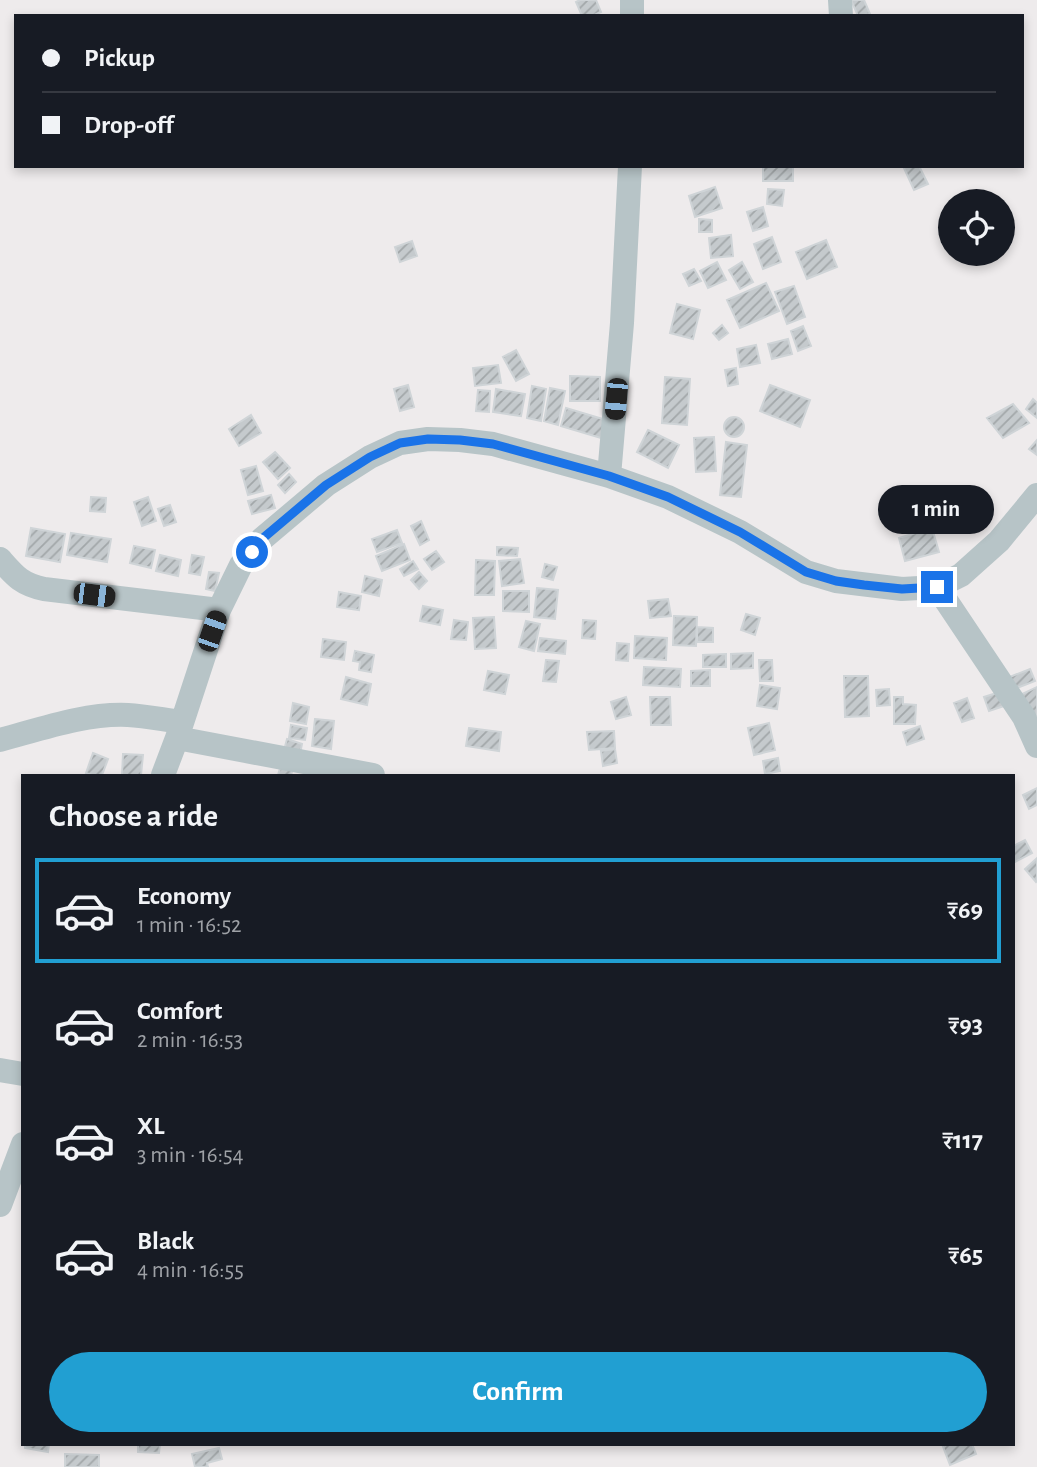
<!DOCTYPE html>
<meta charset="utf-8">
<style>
:root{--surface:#171b24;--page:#242831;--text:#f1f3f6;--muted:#9ea1a6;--line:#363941;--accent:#219fd2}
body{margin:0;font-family:"Alegreya Sans",sans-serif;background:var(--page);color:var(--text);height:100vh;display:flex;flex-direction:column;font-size:26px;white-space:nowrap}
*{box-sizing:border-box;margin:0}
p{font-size:23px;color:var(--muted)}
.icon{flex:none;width:38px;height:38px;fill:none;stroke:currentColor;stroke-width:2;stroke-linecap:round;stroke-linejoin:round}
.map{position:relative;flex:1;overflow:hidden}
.sheet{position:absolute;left:21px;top:774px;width:994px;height:672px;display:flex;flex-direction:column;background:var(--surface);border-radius:0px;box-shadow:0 4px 10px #0003}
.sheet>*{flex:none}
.guide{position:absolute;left:14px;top:14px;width:1010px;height:154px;border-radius:0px;box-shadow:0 4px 10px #0003;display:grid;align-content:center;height:154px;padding:0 28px;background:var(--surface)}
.controls{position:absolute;left:938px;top:189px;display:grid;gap:14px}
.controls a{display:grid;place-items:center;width:77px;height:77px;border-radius:50%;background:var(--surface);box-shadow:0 4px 10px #0003;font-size:35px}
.end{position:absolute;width:32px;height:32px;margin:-16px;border:9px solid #1a73e8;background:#fff;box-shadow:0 0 0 4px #fff}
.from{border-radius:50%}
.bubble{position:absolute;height:49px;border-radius:24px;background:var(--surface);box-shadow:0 4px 10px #0003;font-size:23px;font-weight:700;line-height:49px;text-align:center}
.car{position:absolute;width:21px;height:42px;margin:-21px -10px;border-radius:9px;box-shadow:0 0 5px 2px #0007;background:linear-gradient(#222 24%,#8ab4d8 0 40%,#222 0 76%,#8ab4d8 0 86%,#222 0)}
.guide b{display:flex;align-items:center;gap:24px;height:66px;font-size:26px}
.guide b+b{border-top:2px solid var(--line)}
.guide i{width:18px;height:18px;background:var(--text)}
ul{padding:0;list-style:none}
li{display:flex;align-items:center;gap:21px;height:105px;margin:0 14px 10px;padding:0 14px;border:4px solid transparent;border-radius:0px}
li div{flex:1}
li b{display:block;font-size:26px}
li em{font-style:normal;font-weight:700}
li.selected{border-color:var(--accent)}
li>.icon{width:63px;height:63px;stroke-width:1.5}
h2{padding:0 28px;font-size:32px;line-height:84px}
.cta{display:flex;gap:14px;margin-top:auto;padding:14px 28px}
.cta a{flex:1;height:80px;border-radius:42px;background:var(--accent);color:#fff;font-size:28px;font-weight:700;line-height:80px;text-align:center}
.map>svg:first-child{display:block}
.building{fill:url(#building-hatch);stroke:#cfd4d7;stroke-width:2}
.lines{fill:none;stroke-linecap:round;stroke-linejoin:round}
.minor{stroke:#b7c4c7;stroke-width:24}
.route{stroke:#1a73e8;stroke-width:9}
</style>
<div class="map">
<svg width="1037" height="1467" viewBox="0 0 1037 1467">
<defs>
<pattern id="building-hatch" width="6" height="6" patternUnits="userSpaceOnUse" patternTransform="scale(1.75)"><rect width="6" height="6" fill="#c5cacd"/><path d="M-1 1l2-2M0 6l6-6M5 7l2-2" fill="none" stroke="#a2a7a9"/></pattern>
</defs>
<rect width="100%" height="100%" fill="#eeebec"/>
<path class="building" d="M580 0H596L601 12 592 16H582L576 2Z
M851 0H864L870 14 858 16Z
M763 166H793V181H763Z
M903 166H919L928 184 914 190Z
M715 187 722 208 695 217 689 196Z
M768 189 784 190 782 206 767 204Z
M763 207 768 226 753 231 747 212Z
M699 219 712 220V232H699Z
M731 235 733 256 711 258 709 238Z
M772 237 781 262 763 269 754 244Z
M826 240 837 267 807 279 796 252Z
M412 241 417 256 400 262 395 247Z
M717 262 726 280 708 288 700 271Z
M742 262 753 282 740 289 729 270Z
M694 269 701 281 689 286 683 274Z
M766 283 779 311 740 328 727 300Z
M794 286 805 317 787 324 775 292Z
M677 304 700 310 693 339 670 333Z
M722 325 728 333 719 340 713 333Z
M803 326 811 346 798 351 791 331Z
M788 339 792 354 772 359 768 344Z
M756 345 760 363 740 367 737 349Z
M516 350 529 374 516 381 503 357Z
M498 365 501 383 475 386 473 368Z
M736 368 738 384 728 386 725 370Z
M570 376 600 377V401H570Z
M665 377 690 379 687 425 662 423Z
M408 385 414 407 400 411 394 389Z
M770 385 810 400 800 427 760 411Z
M532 386 546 389 541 421 527 418Z
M550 388 565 391 558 425 544 421Z
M496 389 525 394 521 416 493 412Z
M478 390 490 391 489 412 476 411Z
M1033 399 1037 403V418L1026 409Z
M1013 404 1029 423 1003 438 987 418Z
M566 408 606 420 601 438 561 426Z
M251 415 261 433 239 446 229 429Z
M724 427a10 10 0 1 1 20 0a10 10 0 1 1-20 0Z
M648 430 679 445 668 468 637 452Z
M714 437 716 471 696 472 694 438Z
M1037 440V455L1029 449Z
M726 442 747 445 741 497 720 495Z
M275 452 290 468 278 479 263 462Z
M256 466 263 491 248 495 241 470Z
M289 474 296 482 285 493 278 485Z
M271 495 275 508 252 514 248 501Z
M91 497 106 498 105 512 90 511Z
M148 497 156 521 142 526 134 502Z
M170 505 176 522 164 526 158 509Z
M421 521 429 540 420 545 411 526Z
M31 528 65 534 60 562 26 556Z
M932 528 939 552 905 561 899 538Z
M397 530 402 543 377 552 372 539Z
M71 533 111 539 107 562 67 555Z
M404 544 410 560 382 571 376 556Z
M134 546 155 550 151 568 130 563Z
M497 547 518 548 517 556 497 555Z
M436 551 444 562 432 570 424 559Z
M160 555 181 560 178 576 156 571Z
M192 555 204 557 200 575 189 573Z
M520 559 524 583 502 586 499 561Z
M476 560 495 561 494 595H475Z
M413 561 418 569 404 576 400 569Z
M545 564 557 567 553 580 542 577Z
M209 572 219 573 215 591 206 589Z
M419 572 427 581 419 589 411 580Z
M365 576 382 580 379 596 362 592Z
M537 588 558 590 555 619 534 617Z
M503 591H529V612L503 611Z
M339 592 361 596 359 610 337 607Z
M668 599 671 616 650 618 648 601Z
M423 606 443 610 440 625 420 621Z
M746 614 760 618 755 635 741 630Z
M674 616 697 617 696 646 673 645Z
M494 617 496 648 475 649 473 618Z
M454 620 468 622 466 640 451 639Z
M583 620 596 621 595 639 582 638Z
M526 621 540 624 534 651 519 647Z
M697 627 713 628V642H697Z
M635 636 667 638 666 660 634 658Z
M540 638 566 641 565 654 538 651Z
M323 639 346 642 344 660 321 657Z
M617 643 629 644 628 661 616 660Z
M355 651 374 655 371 672 359 670 360 662 353 661Z
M753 653V668L731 669V654Z
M726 654V667H703V655Z
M546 660 559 661 556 682 543 681Z
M759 660H772L773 681H760Z
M644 667 681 669 680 687 643 685Z
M1030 669 1035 681 1012 690 1007 678Z
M710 670V686H691V671Z
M488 671 509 675 505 694 484 690Z
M844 676H868L869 716 845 717Z
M346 677 371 684 367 705 341 699Z
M760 685 780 688 777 709 757 706Z
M1037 687V715L1031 718 1020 695Z
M889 689 890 705 877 706 876 690Z
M1006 690 1010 704 989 711 984 697Z
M626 697 631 715 616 719 611 702Z
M650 697H670L671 725H651Z
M894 697H903V704L916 705 915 724H894Z
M967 698 974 718 962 722 954 703Z
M293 703 309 707 306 724 290 721Z
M315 719 334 721 331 749 312 746Z
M769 723 775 750 754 755 748 728Z
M291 725 307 728 305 740 289 738Z
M920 726 924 739 907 745 903 732Z
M469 728 501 732 499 751 466 746Z
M614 731 615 748 589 750 587 732Z
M287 739 302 744 299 759 283 754Z
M615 749 617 763 603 766 601 751Z
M93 753 108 759 102 775H92L86 773Z
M123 754 143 755 141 775H122Z
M778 758 780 771 765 774 763 761Z
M281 765 293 769 291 775H278Z
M1037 788V805L1029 809 1023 795Z
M1025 840 1032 853 1013 863V846Z
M1037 858V881L1036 882 1025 869Z
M25 1444H49L48 1452 25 1448Z
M138 1444H160L159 1453 138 1452Z
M942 1444H972L976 1454 950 1465Z
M219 1448 222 1459 207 1463 208 1467H195L192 1454Z
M65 1454 99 1455V1467H65Z"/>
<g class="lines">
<path class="minor" d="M632 0V16
M840 0 841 16
M609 476 622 323 630 166
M0 559C15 576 21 584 44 589L219 610
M937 587 1024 717 1037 746
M177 738 373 775
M0 740C41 729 86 713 128 715 146 716 165 720 182 722
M163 775 177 738 219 610 241 565 262 539 326 485 370 457 400 443 428 439 460 440 493 444 609 476 668 497 740 532 806 572 836 581 902 589 937 587 961 575 999 541 1037 495
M0 1070 23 1074
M0 1205 23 1144"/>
</g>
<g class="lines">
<path class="route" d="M252 552 262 539 326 485 370 457 400 443 428 439 460 440 493 444 609 476 668 497 740 532 806 572 836 581 864 585 902 589 937 587"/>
</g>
</svg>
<div class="controls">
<a><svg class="icon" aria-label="locate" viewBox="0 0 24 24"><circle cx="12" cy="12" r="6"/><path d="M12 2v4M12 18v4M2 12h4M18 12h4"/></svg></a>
</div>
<i class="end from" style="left:252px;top:552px"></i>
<i class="end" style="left:937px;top:587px"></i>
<div class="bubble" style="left:878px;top:485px;width:116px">1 min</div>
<i class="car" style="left:616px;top:399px;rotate:185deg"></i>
<i class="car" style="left:94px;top:595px;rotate:97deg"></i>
<i class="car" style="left:212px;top:631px;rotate:19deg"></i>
<div class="guide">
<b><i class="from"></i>Pickup</b>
<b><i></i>Drop-off</b>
</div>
<section class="sheet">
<h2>Choose a ride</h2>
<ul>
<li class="selected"><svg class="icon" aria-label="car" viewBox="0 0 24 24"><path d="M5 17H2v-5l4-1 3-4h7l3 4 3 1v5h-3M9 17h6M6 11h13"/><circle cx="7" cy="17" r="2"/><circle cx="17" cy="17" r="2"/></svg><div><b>Economy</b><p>1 min · 16:52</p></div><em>₹69</em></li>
<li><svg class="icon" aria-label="car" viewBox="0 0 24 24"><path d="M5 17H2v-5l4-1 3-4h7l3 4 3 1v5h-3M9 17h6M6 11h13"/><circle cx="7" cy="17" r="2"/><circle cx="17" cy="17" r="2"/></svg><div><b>Comfort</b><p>2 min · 16:53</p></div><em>₹93</em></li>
<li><svg class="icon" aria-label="car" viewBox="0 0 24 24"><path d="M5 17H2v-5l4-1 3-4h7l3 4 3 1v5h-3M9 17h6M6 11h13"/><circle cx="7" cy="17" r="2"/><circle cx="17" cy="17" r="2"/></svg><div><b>XL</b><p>3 min · 16:54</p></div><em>₹117</em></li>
<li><svg class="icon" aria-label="car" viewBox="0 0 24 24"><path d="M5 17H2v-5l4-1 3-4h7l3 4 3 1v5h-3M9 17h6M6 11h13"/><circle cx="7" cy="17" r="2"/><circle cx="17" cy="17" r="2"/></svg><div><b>Black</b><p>4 min · 16:55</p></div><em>₹65</em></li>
</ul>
<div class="cta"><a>Confirm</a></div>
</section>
</div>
